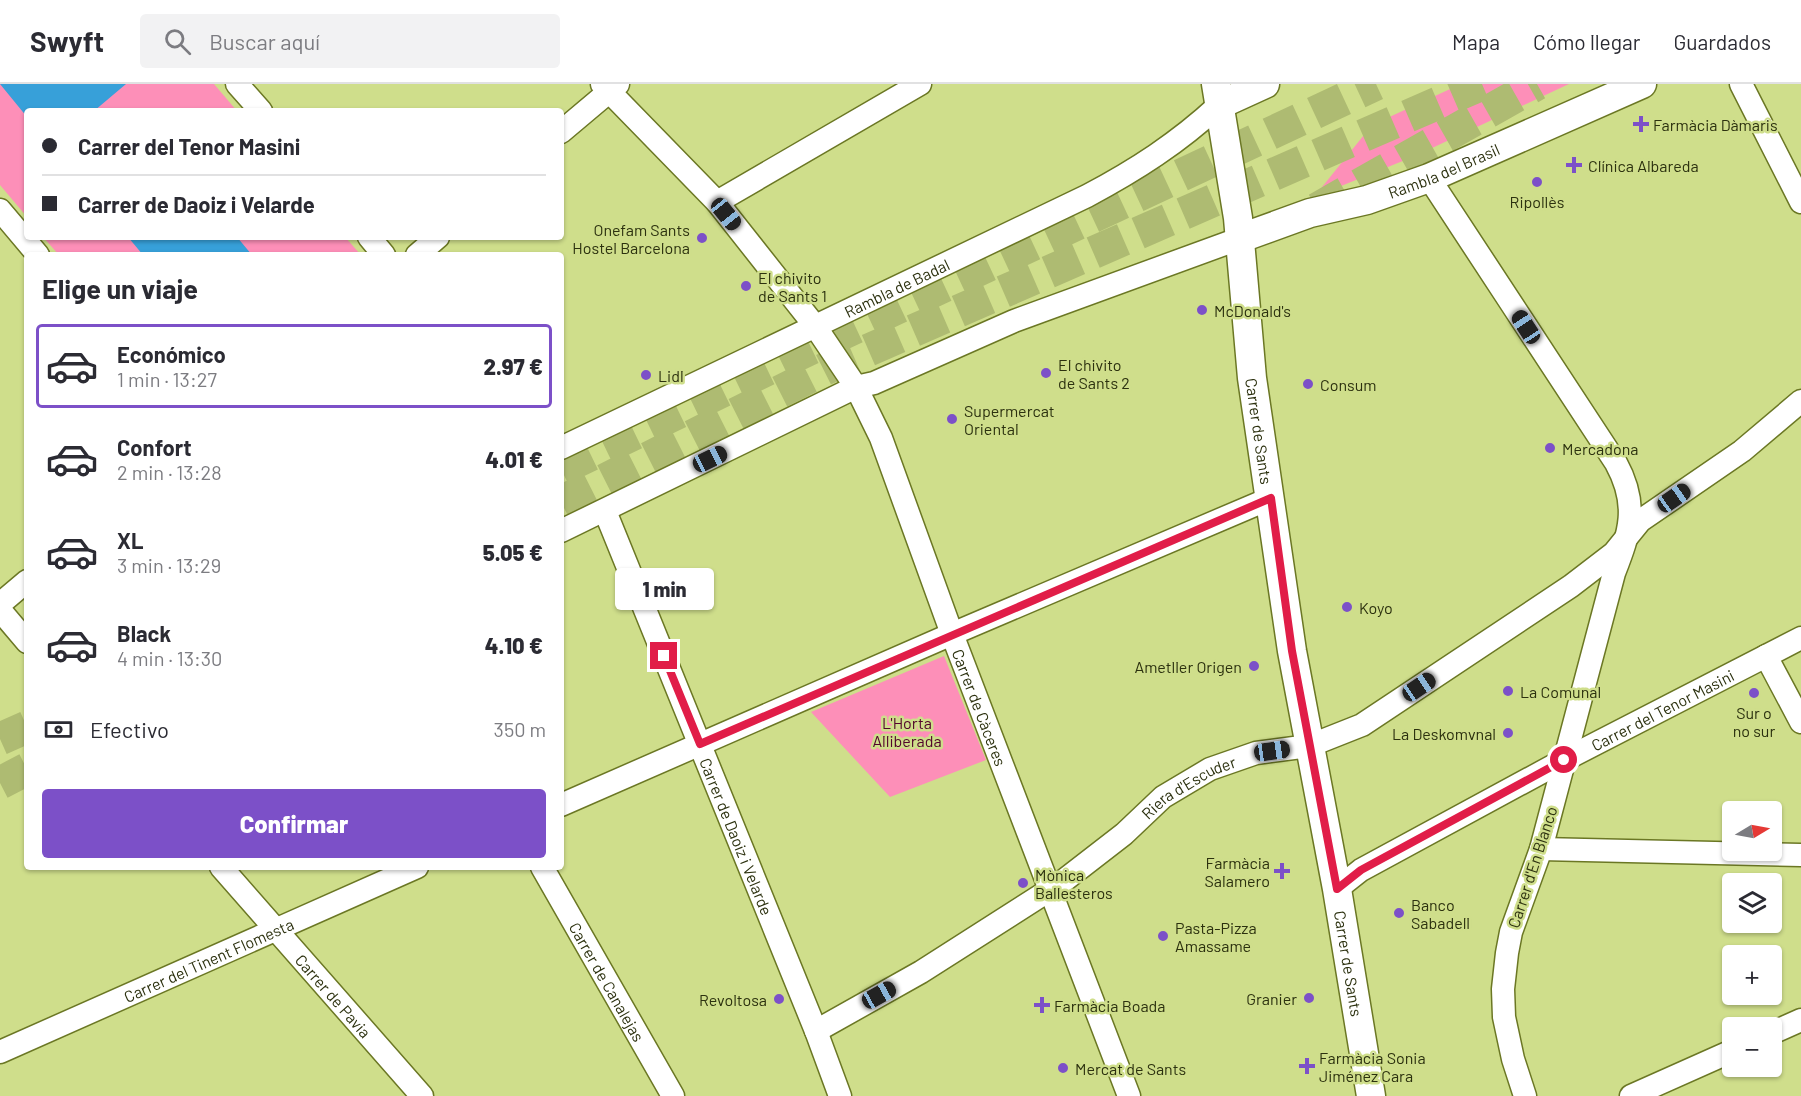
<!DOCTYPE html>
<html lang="es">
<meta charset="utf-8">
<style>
:root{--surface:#fff;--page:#f2f2f3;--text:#2b2b33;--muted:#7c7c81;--line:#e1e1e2;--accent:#7c50c8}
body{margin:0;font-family:Barlow,sans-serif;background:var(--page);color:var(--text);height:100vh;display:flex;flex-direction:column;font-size:22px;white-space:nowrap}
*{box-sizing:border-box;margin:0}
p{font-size:20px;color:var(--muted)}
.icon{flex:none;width:33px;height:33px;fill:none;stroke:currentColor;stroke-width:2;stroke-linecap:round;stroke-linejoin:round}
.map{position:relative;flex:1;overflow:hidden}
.drawer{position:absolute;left:24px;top:168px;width:540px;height:618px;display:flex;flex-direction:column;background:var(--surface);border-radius:6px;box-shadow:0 2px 4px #0004}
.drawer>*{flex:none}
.top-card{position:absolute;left:24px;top:24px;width:540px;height:132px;border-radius:6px;box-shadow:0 2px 4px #0004;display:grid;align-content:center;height:132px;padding:0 18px;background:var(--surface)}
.needle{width:39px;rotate:80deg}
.controls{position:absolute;left:1722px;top:717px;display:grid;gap:12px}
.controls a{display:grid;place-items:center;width:60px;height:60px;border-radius:6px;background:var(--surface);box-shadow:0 2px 4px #0004;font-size:30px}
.end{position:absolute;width:27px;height:27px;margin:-14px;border:8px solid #e11d48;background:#fff;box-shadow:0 0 0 3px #fff}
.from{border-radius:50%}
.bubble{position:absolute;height:42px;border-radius:6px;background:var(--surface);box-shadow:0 2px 4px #0004;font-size:20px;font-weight:800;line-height:42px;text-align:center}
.car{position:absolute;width:18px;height:36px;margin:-18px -9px;border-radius:8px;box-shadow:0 0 4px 2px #0007;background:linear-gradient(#222 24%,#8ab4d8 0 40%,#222 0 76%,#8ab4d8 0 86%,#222 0)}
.top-card b{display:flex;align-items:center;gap:21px;height:57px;font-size:22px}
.top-card b+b{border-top:2px solid var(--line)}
.top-card i{width:15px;height:15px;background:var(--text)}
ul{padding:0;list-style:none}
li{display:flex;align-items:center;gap:18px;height:84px;margin:0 12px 9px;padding:0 6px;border:3px solid transparent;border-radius:6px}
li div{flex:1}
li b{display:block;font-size:22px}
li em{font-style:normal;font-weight:800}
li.current{border-color:var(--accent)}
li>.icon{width:54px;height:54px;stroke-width:1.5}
h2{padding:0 18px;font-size:27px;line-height:72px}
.pay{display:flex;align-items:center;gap:15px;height:66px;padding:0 18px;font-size:22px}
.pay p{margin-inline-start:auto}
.cta{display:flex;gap:12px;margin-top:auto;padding:12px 18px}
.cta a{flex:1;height:69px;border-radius:6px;background:var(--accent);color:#fff;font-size:24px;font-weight:800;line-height:69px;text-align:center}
header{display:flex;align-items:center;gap:36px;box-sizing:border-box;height:84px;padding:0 30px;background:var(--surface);border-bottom:2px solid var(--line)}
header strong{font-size:28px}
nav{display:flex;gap:33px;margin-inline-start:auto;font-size:21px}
.search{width:420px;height:54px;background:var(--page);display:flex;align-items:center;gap:15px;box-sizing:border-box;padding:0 21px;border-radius:6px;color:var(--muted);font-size:22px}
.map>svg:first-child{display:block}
.green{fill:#fd8fb8}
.water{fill:#37a0d9}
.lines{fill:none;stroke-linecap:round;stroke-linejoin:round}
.primary-tunnel{stroke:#aebb72;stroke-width:33;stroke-dasharray:33 16;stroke-linecap:butt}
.minor-casing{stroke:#6b7724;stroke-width:25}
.tertiary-casing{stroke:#6b7724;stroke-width:31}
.minor{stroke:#fff;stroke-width:22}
.tertiary{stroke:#fff;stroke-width:28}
.route{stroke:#e11d48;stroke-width:8}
.poi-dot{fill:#7c50c8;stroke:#cfde8b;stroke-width:2}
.labels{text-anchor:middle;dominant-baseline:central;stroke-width:5;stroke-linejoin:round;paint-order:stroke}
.poi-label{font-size:16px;fill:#2c310f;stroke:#cfde8b;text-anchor:start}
.street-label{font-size:16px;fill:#2c310f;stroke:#cfde8b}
.park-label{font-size:16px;fill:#52042c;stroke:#cfde8b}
</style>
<header>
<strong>Swyft</strong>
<div class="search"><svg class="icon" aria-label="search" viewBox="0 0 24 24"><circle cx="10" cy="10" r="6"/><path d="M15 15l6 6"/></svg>Buscar aquí</div>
<nav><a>Mapa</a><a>Cómo llegar</a><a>Guardados</a></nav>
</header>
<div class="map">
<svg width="1801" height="1012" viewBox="0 0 1801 1012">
<rect width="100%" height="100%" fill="#cfde8b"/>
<path class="green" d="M0 0H214L237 27H27V133L0 101Z
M1461 0H1569L1415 72 1314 113 1372 41Z
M43 153H345L361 171H59Z
M944 572 986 676 890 713 811 628Z"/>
<path class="water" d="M0 0H126L94 27H27V33Z
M128 153H237L252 171H143Z"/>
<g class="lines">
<path class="primary-tunnel" d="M1317 125 1537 0
M561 385 822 259 1376 0
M561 418 827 284 1482 0
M0 655 27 643
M0 699 27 685"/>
<g class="minor-casing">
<g id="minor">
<path d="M237 0 261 27"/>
<path id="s1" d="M602 0 717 118 815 242 856 303 881 354 952 550 1129 1012"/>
<path d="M1741 0 1801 118"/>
<path d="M561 48 618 0"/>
<path d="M1429 94 1616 379C1639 421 1630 448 1614 489L1541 765 1511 848 1507 869 1503 905 1504 933 1513 975 1525 1012"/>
<path d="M717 118 920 0"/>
<path d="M0 126 38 171"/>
<path d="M369 153 384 171"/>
<path d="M417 171 438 153"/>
<path id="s2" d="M561 364 1087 112C1136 86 1178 59 1219 21"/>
<path id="s3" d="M605 427 816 947 840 1012"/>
<path d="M561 447 856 303 874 299 1014 237 1241 154"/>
<path d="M0 520 27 497"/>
<path d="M0 526 27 558"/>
<path d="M1766 572 1801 638"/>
<path d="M561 721 952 550 1271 414"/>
<path d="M1541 765 1801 771"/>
<path id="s4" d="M221 783 422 1012"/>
<path id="s5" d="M542 783 673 1012"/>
<path id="s6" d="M1337 805 1361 786 1564 676 1801 554"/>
<path id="s7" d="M816 947 921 888 1062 798 1124 750 1163 713 1210 685 1256 669 1309 662 1362 641 1571 502 1614 469 1640 437 1742 367 1801 317"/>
<path d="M1772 949 1801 936"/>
<path id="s8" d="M0 968 417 783"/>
<path d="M1631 1012 1732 967"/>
</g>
</g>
<g class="tertiary-casing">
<g id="tertiary">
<path id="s9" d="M1216 0 1238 134 1252 294 1292 567 1337 805 1371 1012"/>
<path d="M1219 21 1265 0"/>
<path id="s10" d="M1241 154 1310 129 1367 116 1429 94 1642 0"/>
</g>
</g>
<use href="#minor" class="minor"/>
<use href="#tertiary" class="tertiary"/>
</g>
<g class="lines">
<path class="route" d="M664 572 700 660 1271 414 1292 567 1337 805 1361 786 1564 676"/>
</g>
<g class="poi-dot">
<path d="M1638 31h6v6h6v6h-6v6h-6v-6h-6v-6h6z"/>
<path d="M1571 72h6v6h6v6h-6v6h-6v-6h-6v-6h6z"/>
<circle cx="1537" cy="98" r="6"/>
<circle cx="702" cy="154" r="6"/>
<circle cx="746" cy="202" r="6"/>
<circle cx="1202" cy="226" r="6"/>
<circle cx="1046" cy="289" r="6"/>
<circle cx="646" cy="291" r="6"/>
<circle cx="1308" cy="300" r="6"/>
<circle cx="952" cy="335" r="6"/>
<circle cx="1550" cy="364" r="6"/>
<circle cx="1347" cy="523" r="6"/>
<circle cx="1254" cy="582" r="6"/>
<circle cx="1508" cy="607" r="6"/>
<circle cx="1754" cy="609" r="6"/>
<circle cx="1508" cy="649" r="6"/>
<path d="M1279 778h6v6h6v6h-6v6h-6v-6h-6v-6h6z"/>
<circle cx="1023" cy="799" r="6"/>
<circle cx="1399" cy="829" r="6"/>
<circle cx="1163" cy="852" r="6"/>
<circle cx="1309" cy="914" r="6"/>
<circle cx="779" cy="915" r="6"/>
<path d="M1039 912h6v6h6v6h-6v6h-6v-6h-6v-6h6z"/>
<path d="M1304 973h6v6h6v6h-6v6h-6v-6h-6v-6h6z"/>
<circle cx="1063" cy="984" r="6"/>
</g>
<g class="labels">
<g class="poi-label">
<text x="1653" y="40">Farmàcia Dàmaris</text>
<text x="1588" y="81">Clínica Albareda</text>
<text x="1537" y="117" text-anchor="middle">Ripollès</text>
<text x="690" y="145" text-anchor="end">Onefam Sants<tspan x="690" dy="18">Hostel Barcelona</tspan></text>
<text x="758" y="193">El chivito<tspan x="758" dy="18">de Sants 1</tspan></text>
<text x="1214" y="226">McDonald's</text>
<text x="1058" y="280">El chivito<tspan x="1058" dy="18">de Sants 2</tspan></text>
<text x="658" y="291">Lidl</text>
<text x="1320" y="300">Consum</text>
<text x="964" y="326">Supermercat<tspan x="964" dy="18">Oriental</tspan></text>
<text x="1562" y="364">Mercadona</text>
<text x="1359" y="523">Koyo</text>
<text x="1242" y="582" text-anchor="end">Ametller Origen</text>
<text x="1520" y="607">La Comunal</text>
<text x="1754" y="628" text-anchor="middle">Sur o<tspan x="1754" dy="18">no sur</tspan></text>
<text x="1496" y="649" text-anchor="end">La Deskomvnal</text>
<text x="1270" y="778" text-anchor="end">Farmàcia<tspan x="1270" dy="18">Salamero</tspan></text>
<text x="1035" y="790">Mònica<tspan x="1035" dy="18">Ballesteros</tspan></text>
<text x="1411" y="820">Banco<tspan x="1411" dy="18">Sabadell</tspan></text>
<text x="1175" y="843">Pasta-Pizza<tspan x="1175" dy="18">Amassame</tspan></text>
<text x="1297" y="914" text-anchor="end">Granier</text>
<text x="767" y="915" text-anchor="end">Revoltosa</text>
<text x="1054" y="921">Farmàcia Boada</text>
<text x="1319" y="973">Farmàcia Sonia<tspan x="1319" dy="18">Jiménez Cara</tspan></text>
<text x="1075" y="984">Mercat de Sants</text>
</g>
<g class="street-label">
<text stroke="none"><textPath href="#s10" startOffset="214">Rambla del Brasil</textPath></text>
<text stroke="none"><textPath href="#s2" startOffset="372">Rambla de Badal</textPath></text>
<text stroke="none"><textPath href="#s9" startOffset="350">Carrer de Sants</textPath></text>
<text stroke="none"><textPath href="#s1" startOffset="740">Carrer de Càceres</textPath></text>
<text stroke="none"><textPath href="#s6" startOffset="372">Carrer del Tenor Masini</textPath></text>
<text stroke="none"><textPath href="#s7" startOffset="447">Riera d'Escuder</textPath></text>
<text stroke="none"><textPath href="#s3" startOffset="351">Carrer de Daoiz i Velarde</textPath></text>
<text transform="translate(1532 783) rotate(-72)">Carrer d'En Blanco</text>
<text stroke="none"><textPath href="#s8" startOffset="228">Carrer del Tinent Flomesta</textPath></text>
<text stroke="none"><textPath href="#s9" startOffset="890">Carrer de Sants</textPath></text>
<text stroke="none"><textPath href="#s5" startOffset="132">Carrer de Canalejas</textPath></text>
<text stroke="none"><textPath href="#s4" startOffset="171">Carrer de Pavia</textPath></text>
</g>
<g class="park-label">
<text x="907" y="638">L'Horta<tspan x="907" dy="18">Alliberada</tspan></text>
</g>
</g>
</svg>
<div class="controls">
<a><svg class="needle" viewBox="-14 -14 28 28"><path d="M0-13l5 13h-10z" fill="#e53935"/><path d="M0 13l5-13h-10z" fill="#7c7c81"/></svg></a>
<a><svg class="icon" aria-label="layers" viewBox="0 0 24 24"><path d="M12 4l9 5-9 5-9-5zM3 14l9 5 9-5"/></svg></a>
<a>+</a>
<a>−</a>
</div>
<i class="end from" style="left:1564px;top:676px"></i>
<i class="end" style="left:664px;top:572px"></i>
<div class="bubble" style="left:615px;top:484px;width:99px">1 min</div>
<i class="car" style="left:726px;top:130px;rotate:141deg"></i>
<i class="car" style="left:1526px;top:243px;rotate:327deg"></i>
<i class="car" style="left:710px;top:375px;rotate:64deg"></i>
<i class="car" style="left:1674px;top:414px;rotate:55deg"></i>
<i class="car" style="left:1419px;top:603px;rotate:56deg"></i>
<i class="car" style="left:1272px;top:667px;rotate:82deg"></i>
<i class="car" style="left:879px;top:911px;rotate:61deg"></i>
<div class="top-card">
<b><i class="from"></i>Carrer del Tenor Masini</b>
<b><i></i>Carrer de Daoiz i Velarde</b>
</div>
<section class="drawer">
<h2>Elige un viaje</h2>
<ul>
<li class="current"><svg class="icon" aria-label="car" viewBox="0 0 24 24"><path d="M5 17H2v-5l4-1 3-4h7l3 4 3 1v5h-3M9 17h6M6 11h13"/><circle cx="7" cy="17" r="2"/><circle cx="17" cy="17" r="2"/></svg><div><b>Económico</b><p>1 min · 13:27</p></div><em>2.97 €</em></li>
<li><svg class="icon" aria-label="car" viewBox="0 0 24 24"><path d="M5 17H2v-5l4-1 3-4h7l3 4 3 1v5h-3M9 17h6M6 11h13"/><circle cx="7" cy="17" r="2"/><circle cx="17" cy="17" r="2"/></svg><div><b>Confort</b><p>2 min · 13:28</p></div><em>4.01 €</em></li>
<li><svg class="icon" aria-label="car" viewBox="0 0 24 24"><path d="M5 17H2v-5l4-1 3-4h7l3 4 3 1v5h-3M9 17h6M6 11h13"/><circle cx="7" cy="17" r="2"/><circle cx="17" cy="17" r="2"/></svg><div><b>XL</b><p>3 min · 13:29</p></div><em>5.05 €</em></li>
<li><svg class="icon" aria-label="car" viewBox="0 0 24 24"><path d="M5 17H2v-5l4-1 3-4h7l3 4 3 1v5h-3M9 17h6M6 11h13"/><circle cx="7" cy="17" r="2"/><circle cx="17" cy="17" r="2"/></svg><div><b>Black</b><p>4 min · 13:30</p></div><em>4.10 €</em></li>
</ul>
<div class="pay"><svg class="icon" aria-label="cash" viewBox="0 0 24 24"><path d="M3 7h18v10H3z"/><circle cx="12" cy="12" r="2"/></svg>Efectivo<p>350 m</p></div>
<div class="cta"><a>Confirmar</a></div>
</section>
</div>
